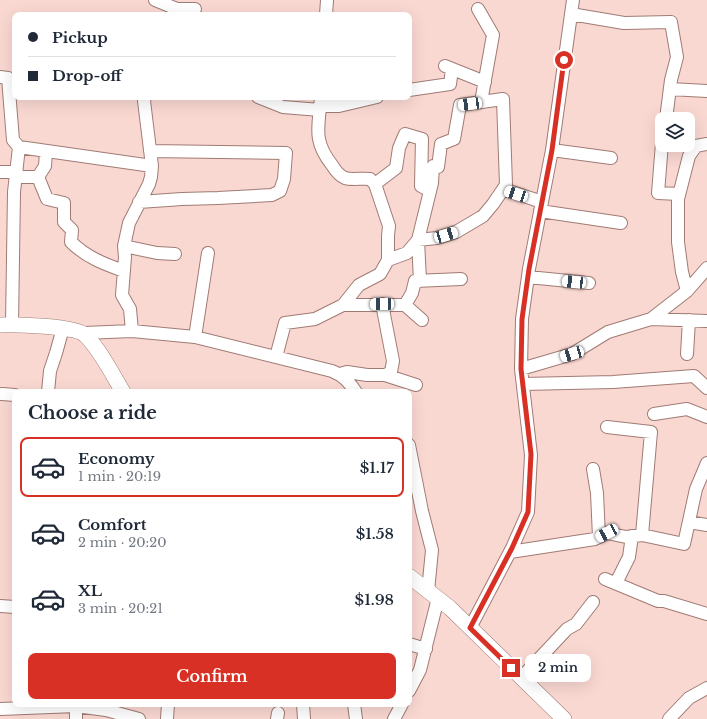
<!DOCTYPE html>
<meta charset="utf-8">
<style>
:root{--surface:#fff;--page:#f2f2f3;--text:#1f2937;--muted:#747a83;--line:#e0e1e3;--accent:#d93025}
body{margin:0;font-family:"Libre Baskerville",serif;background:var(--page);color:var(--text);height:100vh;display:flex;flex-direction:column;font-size:15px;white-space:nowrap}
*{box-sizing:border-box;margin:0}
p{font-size:13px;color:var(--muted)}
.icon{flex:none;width:22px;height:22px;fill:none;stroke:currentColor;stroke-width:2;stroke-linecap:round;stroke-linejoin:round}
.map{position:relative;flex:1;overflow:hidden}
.details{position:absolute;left:12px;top:389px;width:400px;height:318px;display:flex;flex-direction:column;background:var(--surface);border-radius:8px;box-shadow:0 4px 16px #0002}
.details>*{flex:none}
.top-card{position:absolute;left:12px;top:12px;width:400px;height:88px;border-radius:8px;box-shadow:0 4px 16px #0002;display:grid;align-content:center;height:88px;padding:0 16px;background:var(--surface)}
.fabs{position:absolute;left:655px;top:112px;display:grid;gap:8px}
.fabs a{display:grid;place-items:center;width:40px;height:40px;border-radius:8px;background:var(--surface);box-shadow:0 4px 16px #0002;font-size:20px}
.end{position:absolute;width:18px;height:18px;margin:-9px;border:5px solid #d93025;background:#fff;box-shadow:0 0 0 2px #fff}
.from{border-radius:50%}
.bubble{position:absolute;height:28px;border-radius:8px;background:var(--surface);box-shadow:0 4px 16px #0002;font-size:13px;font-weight:600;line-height:28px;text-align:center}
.car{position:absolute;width:12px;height:24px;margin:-12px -6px;border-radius:5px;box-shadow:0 0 3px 1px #0007;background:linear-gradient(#fff 24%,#345 0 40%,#fff 0 76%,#345 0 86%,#fff 0)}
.top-card b{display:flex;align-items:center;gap:14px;height:38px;font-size:15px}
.top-card b+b{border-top:1px solid var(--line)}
.top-card i{width:10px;height:10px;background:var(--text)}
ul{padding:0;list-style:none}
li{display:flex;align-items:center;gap:12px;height:60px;margin:0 8px 6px;padding:0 8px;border:2px solid transparent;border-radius:8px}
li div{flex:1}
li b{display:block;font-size:15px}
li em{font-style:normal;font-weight:600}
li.selected{border-color:var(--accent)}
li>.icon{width:36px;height:36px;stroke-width:1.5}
h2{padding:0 16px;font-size:18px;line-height:48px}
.primary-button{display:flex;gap:8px;margin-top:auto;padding:8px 16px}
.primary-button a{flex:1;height:46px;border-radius:8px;background:var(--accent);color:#fff;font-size:16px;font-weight:600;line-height:46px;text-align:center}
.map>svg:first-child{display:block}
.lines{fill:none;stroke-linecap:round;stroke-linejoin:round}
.minor-casing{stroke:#a07b74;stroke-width:14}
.major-casing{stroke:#a07b74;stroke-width:16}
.minor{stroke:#fff;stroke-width:12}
.major{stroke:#fff;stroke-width:15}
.route{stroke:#d93025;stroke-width:5}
</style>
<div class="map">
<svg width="707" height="719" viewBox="0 0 707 719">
<rect width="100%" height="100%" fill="#fad8d2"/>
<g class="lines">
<g class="minor-casing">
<path id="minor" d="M155 0 177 9H195
M478 9 493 35 481 102
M571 14 624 23 671 22 677 57 671 80 666 119
M326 15 327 0
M445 66 485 82
M0 77 8 78 13 140 19 147 152 166
M670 89 707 91
M409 90 450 84 452 69
M258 97 283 107 320 110
M321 97C319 126 312 140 332 165 335 170 340 176 345 178 351 180 363 178 370 179L375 184
M320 106H339L377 97
M662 143 658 193 679 194
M552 150 611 158
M0 172H17
M16 177H38L47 199 64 203V222L72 230 71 242C86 257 104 264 124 271
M38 177 45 166 46 152
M503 189 542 202
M139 202 182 199 218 198 272 195 280 191 284 179 286 153 150 151
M540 211 621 223
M124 246 157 253 175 254
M388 260V236L389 226 375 184 396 168 399 148 405 134 422 139 421 186 430 191
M528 277 589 283
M687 291 682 272 678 242V199L689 156 696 146 707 144
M382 304 393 361 391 372 385 375
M343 305H405L422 320
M405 305 412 293 415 281 461 279
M651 319 687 291 707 268
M12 324 14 192 19 147
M132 331 130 309 122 295 125 257 124 246 129 223 149 184 151 177 152 166 144 101 145 97
M84 333 132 331 195 337 332 371C344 376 348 381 356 392
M195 337 208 253
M687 354 689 320
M276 357 285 323 315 319 343 305 359 285 380 274 388 260 407 253 418 240 437 238 456 232 483 216 493 204 506 185 503 99 460 105 454 139 441 144 438 167 433 166 432 183 418 240 420 281
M521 369 572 354 608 332 651 319 707 321
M340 374 347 372 367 375H385L416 385
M523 384 613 382 694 376 707 388
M48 392 50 371 56 353 63 328
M2 394 15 395
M654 414 687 409 707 417
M607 427 651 432 642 535
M409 445 422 511 432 550 428 591
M593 469 597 493 599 537
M689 522 707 525
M510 552 595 539 607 533 626 537 642 535 684 544 696 489 707 463
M605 579 658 601H664L707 614
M616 583 629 557 632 536
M0 606 15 607
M470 628 512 548 528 512 531 455 521 369 522 319 529 269 552 150 573 0
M409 644 426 649
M521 678 567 629 576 624 593 602
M409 691 420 670 438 598
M303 704 304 719
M354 704 356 719
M0 709 76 706 106 710 139 719
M76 719V704
M167 719 168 704
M277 719 278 713
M394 719 402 704
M669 719 689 698 707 688"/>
</g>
<g class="major-casing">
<path id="major" d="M0 325C14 324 76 326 85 335 100 349 112 374 123 392
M409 576 450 608 564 719"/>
</g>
<use href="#minor" class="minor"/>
<use href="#major" class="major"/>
</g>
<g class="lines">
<path class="route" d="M511 668 470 628 512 548 528 512 531 454 521 369 522 319 529 269 552 150 564 60"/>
</g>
</svg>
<div class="fabs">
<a><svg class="icon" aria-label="layers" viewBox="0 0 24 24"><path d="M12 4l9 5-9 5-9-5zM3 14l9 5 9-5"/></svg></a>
</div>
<i class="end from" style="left:564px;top:60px"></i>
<i class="end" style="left:511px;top:668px"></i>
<div class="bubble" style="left:525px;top:654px;width:66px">2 min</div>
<i class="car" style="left:470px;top:104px;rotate:263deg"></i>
<i class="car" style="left:516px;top:194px;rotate:288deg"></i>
<i class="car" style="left:446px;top:235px;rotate:74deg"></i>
<i class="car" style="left:574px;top:282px;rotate:276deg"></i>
<i class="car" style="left:382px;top:304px;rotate:269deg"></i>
<i class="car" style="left:572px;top:354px;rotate:254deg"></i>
<i class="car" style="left:607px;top:533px;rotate:242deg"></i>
<div class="top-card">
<b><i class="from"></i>Pickup</b>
<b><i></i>Drop-off</b>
</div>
<section class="details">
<h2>Choose a ride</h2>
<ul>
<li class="selected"><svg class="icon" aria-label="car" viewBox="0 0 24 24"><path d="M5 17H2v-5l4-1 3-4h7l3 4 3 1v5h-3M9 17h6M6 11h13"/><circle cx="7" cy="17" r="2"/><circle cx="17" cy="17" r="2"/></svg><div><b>Economy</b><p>1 min · 20:19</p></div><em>$1.17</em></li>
<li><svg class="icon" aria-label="car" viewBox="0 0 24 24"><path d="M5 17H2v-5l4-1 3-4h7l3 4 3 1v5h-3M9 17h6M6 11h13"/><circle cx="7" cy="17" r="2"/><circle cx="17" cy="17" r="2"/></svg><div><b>Comfort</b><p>2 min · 20:20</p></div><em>$1.58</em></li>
<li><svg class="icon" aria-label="car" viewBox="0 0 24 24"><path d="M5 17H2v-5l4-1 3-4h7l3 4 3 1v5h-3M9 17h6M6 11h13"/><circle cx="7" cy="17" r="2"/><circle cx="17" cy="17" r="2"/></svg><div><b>XL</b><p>3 min · 20:21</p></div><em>$1.98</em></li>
</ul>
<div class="primary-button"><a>Confirm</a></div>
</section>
</div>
